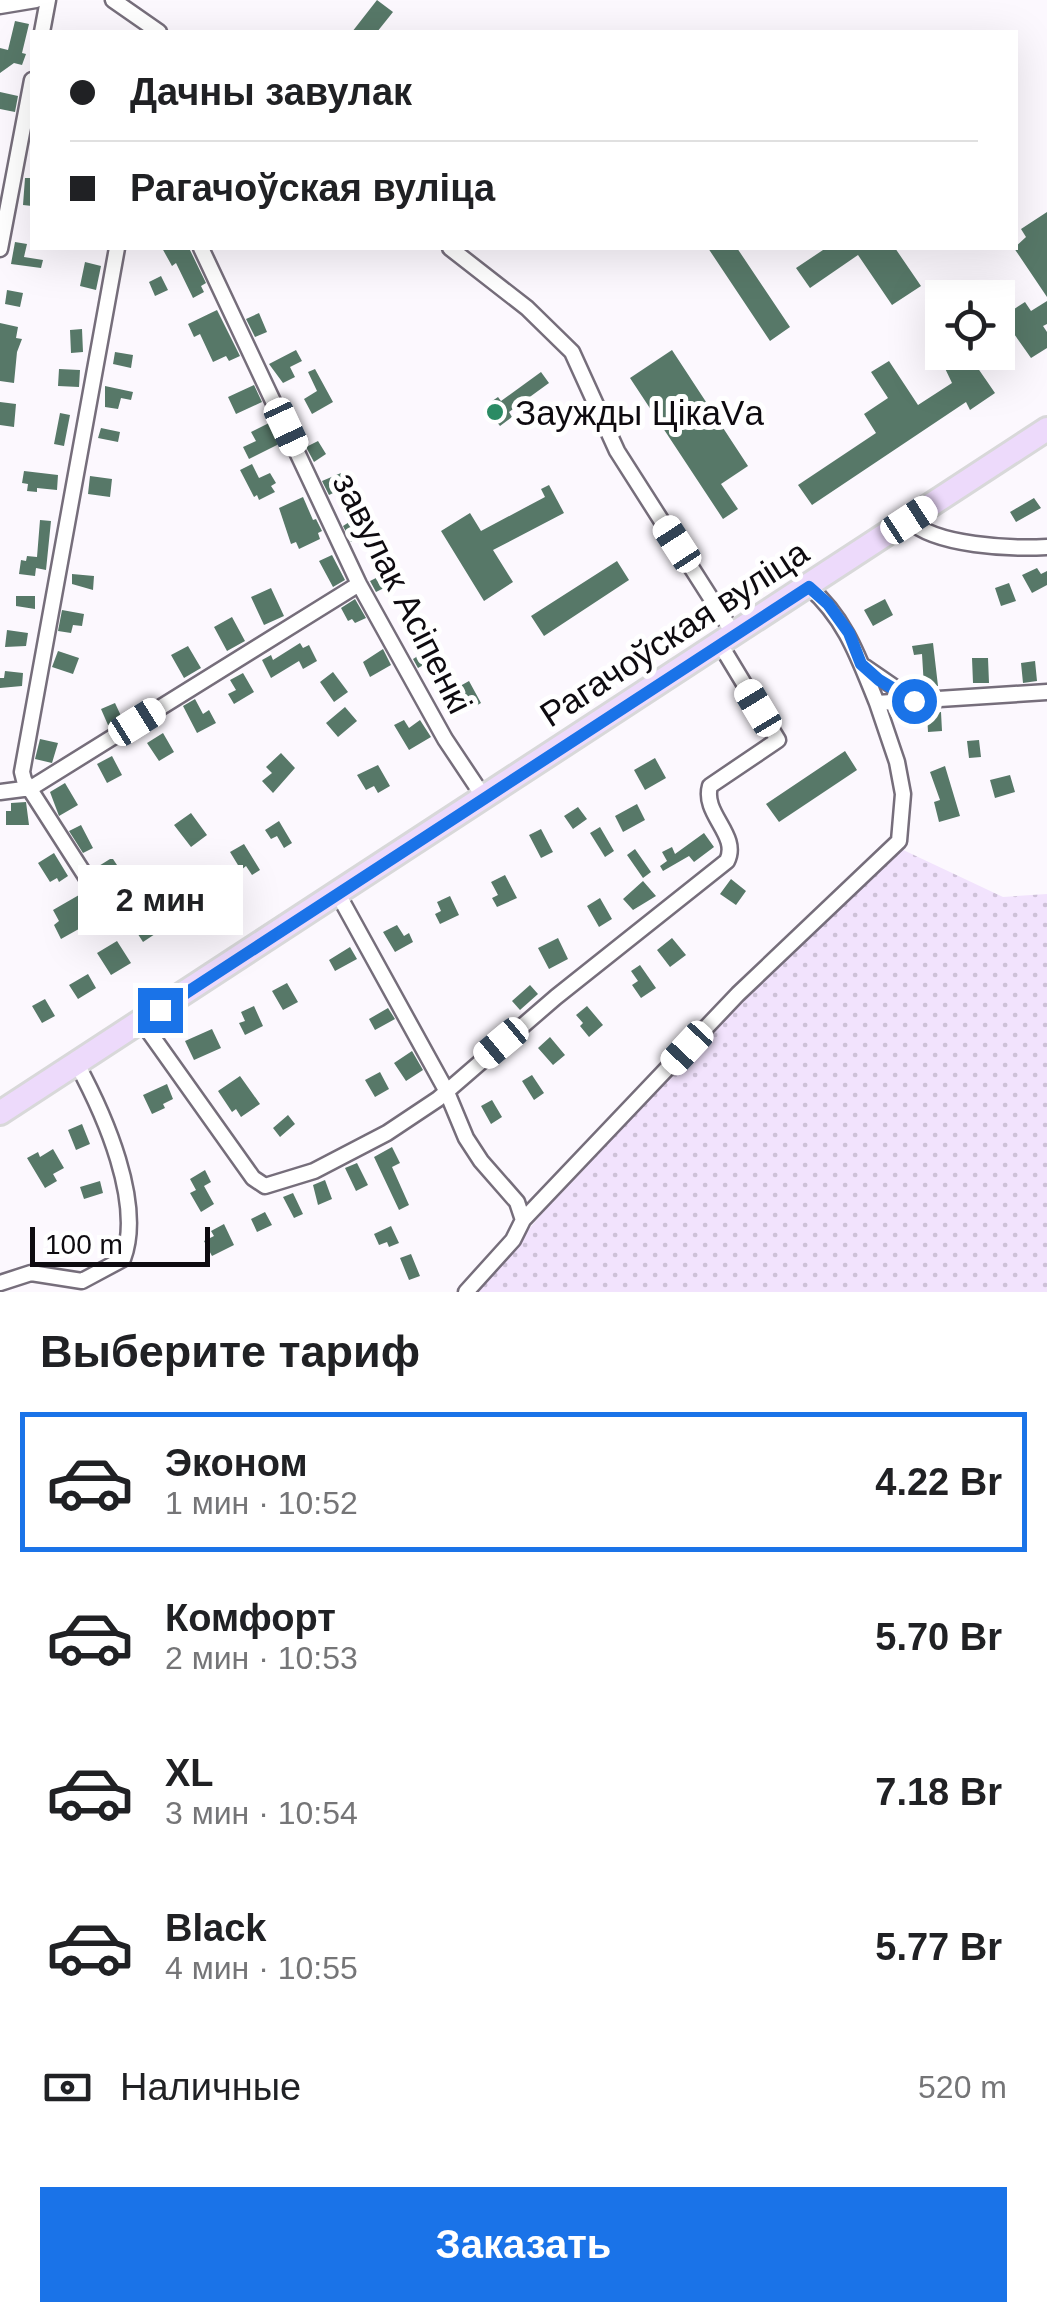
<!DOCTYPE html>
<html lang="ru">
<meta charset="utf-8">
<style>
:root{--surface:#fff;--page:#f2f2f2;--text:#202124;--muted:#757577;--line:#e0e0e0;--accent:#1a73e8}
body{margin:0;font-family:Arial,sans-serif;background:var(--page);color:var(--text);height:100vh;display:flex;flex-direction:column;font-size:38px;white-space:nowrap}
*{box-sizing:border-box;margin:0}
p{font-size:32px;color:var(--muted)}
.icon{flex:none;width:55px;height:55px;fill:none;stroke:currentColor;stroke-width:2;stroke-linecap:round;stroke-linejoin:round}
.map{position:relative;height:1292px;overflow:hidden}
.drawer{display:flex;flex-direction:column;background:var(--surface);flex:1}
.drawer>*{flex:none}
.banner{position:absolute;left:30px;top:30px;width:988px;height:220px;border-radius:0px;box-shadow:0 10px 40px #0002;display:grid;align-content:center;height:220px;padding:0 40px;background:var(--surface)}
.controls{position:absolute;left:925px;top:280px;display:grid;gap:20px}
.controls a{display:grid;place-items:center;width:90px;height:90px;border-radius:0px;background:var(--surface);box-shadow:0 10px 40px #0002;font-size:50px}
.scale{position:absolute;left:30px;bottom:25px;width:180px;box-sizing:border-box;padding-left:10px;border:5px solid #0e0b10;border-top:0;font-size:28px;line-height:35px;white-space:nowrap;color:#0e0b10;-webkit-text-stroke:8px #fff;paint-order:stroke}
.end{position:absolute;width:45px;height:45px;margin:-22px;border:12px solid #1a73e8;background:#fff;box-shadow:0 0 0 5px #fff}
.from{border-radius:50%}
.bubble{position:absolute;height:70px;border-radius:0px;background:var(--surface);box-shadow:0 10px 40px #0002;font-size:32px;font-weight:700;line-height:70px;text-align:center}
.car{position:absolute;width:30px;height:60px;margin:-30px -15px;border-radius:12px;box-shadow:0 0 8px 2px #0007;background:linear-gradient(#fff 24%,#345 0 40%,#fff 0 76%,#345 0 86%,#fff 0)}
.banner b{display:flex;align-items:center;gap:35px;height:95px;font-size:38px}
.banner b+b{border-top:2px solid var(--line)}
.banner i{width:25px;height:25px;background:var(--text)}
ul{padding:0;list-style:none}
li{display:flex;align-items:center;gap:30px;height:140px;margin:0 20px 15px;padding:0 20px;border:5px solid transparent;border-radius:0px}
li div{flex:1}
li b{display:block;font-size:38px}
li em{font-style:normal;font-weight:700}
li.current{border-color:var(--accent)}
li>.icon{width:90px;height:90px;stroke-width:1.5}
h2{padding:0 40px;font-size:45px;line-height:120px}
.pay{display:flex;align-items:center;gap:25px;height:110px;padding:0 40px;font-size:38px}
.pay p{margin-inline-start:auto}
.button{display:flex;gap:20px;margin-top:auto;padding:20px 40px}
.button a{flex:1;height:115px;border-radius:0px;background:var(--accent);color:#fff;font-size:40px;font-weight:700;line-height:115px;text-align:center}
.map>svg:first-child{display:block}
.grass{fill:url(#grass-dots)}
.building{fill:#577868}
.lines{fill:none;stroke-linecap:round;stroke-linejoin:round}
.minor-casing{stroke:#766e7b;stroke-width:19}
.primary-casing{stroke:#d8d8d9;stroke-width:28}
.minor{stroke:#fff;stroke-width:14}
.primary{stroke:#eddafb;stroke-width:22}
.route{stroke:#1a73e8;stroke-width:12}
.poi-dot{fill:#2a8b64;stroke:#fff;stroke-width:4}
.labels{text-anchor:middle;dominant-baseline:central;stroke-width:10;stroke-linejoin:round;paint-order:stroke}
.poi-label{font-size:35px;fill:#0e0b10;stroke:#fff;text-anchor:start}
.street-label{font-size:35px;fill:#0e0b10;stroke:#fff}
</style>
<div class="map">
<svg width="1047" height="1292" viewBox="0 0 1047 1292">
<defs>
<pattern id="grass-dots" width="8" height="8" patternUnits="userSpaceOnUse" patternTransform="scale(2.5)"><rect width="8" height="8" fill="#f2e3fd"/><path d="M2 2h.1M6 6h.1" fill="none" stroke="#cec1d8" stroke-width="1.8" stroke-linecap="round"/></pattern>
</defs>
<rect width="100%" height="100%" fill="#fcf8fe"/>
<path class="grass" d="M899 848 1003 897 1047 894V1292H476L587 1160 741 994Z"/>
<path class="building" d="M377 0 393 12 377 32H352Z
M15 21 29 24 22 53 26 54 22 65 14 63 0 73V48L8 50Z
M0 92 18 96 15 112 0 109Z
M25 178H32V206L23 205Z
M1047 212V297L1014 248 1026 237 1021 229Z
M15 242 27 244 24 257 43 260 41 268 11 264Z
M162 248H189L206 283 201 286 204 292 193 298 176 263 172 266Z
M708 248H737L790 327 770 341Z
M826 248H895L921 286 892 305 858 255 810 288 796 268Z
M85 262 101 266 96 290 80 286Z
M161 276 168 290 155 296 149 282Z
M7 290 23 293 20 307 5 304Z
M1047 301V324L1043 326 1047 332V348L1031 358 1002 317 1025 302 1031 311Z
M217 310 240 356 229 361 226 356 213 362 200 334 194 337 188 324Z
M259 313 267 332 255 337 246 319Z
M0 323 18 327 16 338 22 339 17 352 14 383 0 381Z
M82 329 83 352 71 353 70 330Z
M296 350 302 361 290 367 295 377 283 383 269 364Z
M672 350 748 466 721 484 738 509 723 519 630 378Z
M115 352 133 355 131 368 113 364Z
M952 352H959L969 368 975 364 995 393 970 410 966 402 812 505 798 485 876 433 864 414 888 398 871 372 889 361 918 405 952 383 941 360Z
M59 369 80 370 79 387 58 386Z
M315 369 333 402 312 414 304 399 317 391 308 372Z
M541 372 549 383 509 412 512 417 500 426 485 406 498 397 501 401Z
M254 385 262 402 236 414 228 397Z
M105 386 133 392 131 400 121 398 118 409 105 407Z
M0 402 16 404 14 427 0 425Z
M60 413 70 415 64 446 54 444Z
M271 422 281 443 249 459 243 447 256 441 251 432Z
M101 428 120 432 118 442 98 438Z
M318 441 326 454 314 462 306 447Z
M252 464 259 478 270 473 276 483 271 486 275 492 259 500 257 495 254 497 240 470Z
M24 471 58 475 57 490 37 488V492L27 491 28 484 22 483Z
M341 473 348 486 329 495 322 481Z
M90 476 112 479 110 497 88 494Z
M549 485 564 513 493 550 513 582 484 601 441 531 470 513 481 531 545 497 541 489Z
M303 497 313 520 316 519 322 531 318 533 320 539 299 549 296 542 291 544 279 508Z
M1034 498 1041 508 1016 522 1010 512Z
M366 511 375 530 351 542 343 526Z
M40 520 51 521 46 570 36 568 35 576 19 574 21 560 26 561 27 556 37 557Z
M332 555 345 580 333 587 319 561Z
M617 561 629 580 544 636 531 616Z
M1037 568 1041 574 1047 571V585L1032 593 1022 575Z
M386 573 392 584 376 592 370 581Z
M72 574 94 576 93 590 72 584Z
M1009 583 1016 601 1001 606 995 588Z
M271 588 284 616 264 625 251 597Z
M16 596H35V609L16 606Z
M355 599 366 618 355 623 352 619 348 621 341 608Z
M885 599 893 615 873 626 864 610Z
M62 610 84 614 82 626 73 625 71 633 58 631Z
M232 617 245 641 227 651 214 627Z
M7 630 28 633 26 646 5 647Z
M300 643 303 648 309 645 317 661 303 669 299 661 271 678 262 660 271 655 273 660Z
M933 643 938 686 924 687 922 654 914 655 912 646Z
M188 646 201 668 184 678 171 655Z
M383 649 391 665 370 677 363 662Z
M429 649 434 659 418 668 413 659Z
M58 651 79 658 73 674 52 667Z
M972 658H988L989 683H973Z
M1035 661 1037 681 1023 683 1021 663Z
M5 671 23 673 22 686 0 688V678H4Z
M333 672 348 692 334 702 320 682Z
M243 673 254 692 234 704 228 694 236 690 230 680Z
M469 681 481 703 456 717 444 695Z
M195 699 203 714 209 710 216 723 197 733 183 706Z
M115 703 122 718 108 725 101 709Z
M345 707 357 721 338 737 326 723Z
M941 712 942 731 928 732 927 713Z
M404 720 409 728 420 720 431 737 409 750 394 725Z
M163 733 174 752 159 761 147 743Z
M40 739 58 743 52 763 35 759Z
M979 740 981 757 969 758 967 741Z
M845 751 857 770 779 822 766 804Z
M281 753 295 768 273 793 262 781 272 773 266 767Z
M112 756 122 775 107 783 97 764Z
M655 758 666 778 645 790 634 770Z
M378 765 390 786 378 793 374 786 366 790 357 775Z
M945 766 960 816 939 822 934 802 940 800 930 772Z
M1010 775 1015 792 995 798 990 780Z
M65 783 78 805 59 816 50 792Z
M26 802 29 825H6V811H11V803Z
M637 804 645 820 623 832 615 816Z
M578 807 587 819 573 829 564 816Z
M191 813 207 835 191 847 174 825Z
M279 821 292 843 284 848 277 836 271 839 265 830Z
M81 825 93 848 83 853 69 831Z
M600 827 614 851 605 857 590 833Z
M541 829 553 852 541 858 529 835Z
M704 833 714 847 694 862 689 856 663 871 660 866 667 861 662 852 672 847 675 854Z
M244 844 260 870 252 875 246 866 241 870 230 852Z
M635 849 651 872 643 878 627 855Z
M54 853 68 876 59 882 57 878 50 882 38 863Z
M110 859H113L119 868 100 880 94 869Z
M505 875 517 898 497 907 492 898 498 895 491 882Z
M731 879 746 891 736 905 720 894Z
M643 881 656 896 633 910 623 899Z
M194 882 204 897 211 893 223 912 209 920 205 915 193 922 179 901 190 894 186 887Z
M79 895 93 921 61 939 54 925 59 921 53 910Z
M450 896 459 915 440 924 435 914 441 911 437 902Z
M600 898 612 919 599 927 587 906Z
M145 917 155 934 143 942 132 925Z
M397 925 404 936 409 933 413 942 395 952 383 932Z
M558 938 568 959 549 969 538 948Z
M672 938 686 955 670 967 657 950Z
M117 941 131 963 111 975 97 953Z
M350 947 357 959 335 971 329 960Z
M640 965 656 988 641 998 632 985 638 981 631 971Z
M88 974 96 988 78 999 69 985Z
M287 983 298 1002 283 1010 272 991Z
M530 985 538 994 520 1010 512 1001Z
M45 999 55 1016 42 1023 32 1006Z
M254 1006 263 1026 245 1035 239 1023 245 1021 241 1012Z
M587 1006 603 1025 589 1037 580 1026 583 1023 576 1015Z
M388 1008 395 1019 375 1030 369 1019Z
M212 1029 221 1048 194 1060 185 1041Z
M550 1037 565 1055 553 1065 538 1048Z
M412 1051 423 1070 406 1081 394 1063Z
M380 1072 389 1089 375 1097 365 1080Z
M532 1075 544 1093 534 1100 522 1081Z
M240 1076 260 1104 241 1117 236 1109 232 1112 218 1091Z
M167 1084 173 1099 163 1104 165 1108 152 1114 143 1095Z
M492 1100 502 1117 491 1124 481 1106Z
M288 1115 295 1124 280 1137 273 1128Z
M82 1124 90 1144 76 1150 68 1130Z
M392 1147 400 1163 392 1167 409 1205 399 1210 374 1157Z
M53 1149 64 1168 53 1174 57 1181 45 1188 27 1158 38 1152 40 1157Z
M357 1163 368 1185 356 1191 345 1168Z
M205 1170 211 1182 204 1186 214 1204 201 1212 190 1193 196 1190 190 1179Z
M325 1180 332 1199 318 1205 313 1185Z
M100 1181 103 1193 84 1199 80 1187Z
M293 1193 303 1214 294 1218 283 1197Z
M265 1212 272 1225 257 1232 251 1219Z
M224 1224 234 1245 212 1256 204 1241 214 1236 211 1231Z
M391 1226 399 1243 389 1247 387 1242 379 1245 374 1234Z
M411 1254 420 1276 409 1280 400 1258Z"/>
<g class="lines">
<g class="minor-casing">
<path id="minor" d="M113 0 159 32
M0 6 36 0
M42 32 48 0
M201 248 359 584 445 739 485 799
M450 248 527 308 572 352 617 451 735 636
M0 249 32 80
M909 520C935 546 1012 549 1047 547
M809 587C846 619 859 659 877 703L1047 692
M865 667 913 700
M0 792 31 788 359 584
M90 883 24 780 22 772 117 248
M338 894 446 1090 466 1138 481 1161 517 1202 523 1220
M142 1022 253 1178 265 1186 314 1171 387 1133 438 1099 556 997 727 861C740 835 702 814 710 786L778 740 720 644
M0 1283 31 1273 82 1281 123 1259C144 1203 104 1114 77 1064
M466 1292 513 1240 523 1220 738 994 899 841 903 794 897 762 877 703"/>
</g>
<g class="primary-casing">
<path id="primary" d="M0 1113 1047 429"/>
</g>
<use href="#minor" class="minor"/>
<use href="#primary" class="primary"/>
</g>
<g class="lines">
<path class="route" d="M160 1010 809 587 828 604 849 633 861 664 879 680 914 701"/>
</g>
<circle class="poi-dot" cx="495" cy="412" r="10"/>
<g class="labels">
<g class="poi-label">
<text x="515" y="412">Заужды ЦікаVа</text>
</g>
<g class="street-label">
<text transform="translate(403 593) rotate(63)">завулак Асіпенкі</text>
<text transform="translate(674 633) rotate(-33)">Рагачоўская вуліца</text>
</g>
</g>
</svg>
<div class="controls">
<a><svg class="icon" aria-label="locate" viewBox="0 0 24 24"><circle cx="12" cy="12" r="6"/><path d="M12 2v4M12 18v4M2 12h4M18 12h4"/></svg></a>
</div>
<div class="scale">100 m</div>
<i class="end from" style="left:914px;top:701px"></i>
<i class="end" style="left:160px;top:1010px"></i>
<div class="bubble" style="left:78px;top:865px;width:165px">2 мин</div>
<i class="car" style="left:286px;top:427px;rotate:155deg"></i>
<i class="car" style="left:909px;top:520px;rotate:57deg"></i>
<i class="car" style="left:677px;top:544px;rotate:327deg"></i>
<i class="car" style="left:758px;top:708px;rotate:329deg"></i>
<i class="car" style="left:137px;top:722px;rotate:58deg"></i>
<i class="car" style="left:501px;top:1043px;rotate:230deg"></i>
<i class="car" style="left:687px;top:1048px;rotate:223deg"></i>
<div class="banner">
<b><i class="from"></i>Дачны завулак</b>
<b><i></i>Рагачоўская вуліца</b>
</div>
</div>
<section class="drawer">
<h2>Выберите тариф</h2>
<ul>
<li class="current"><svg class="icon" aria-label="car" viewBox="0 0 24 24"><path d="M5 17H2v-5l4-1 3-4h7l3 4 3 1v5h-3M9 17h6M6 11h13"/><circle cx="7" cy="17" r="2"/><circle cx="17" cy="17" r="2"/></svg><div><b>Эконом</b><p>1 мин · 10:52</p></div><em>4.22 Br</em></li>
<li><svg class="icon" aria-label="car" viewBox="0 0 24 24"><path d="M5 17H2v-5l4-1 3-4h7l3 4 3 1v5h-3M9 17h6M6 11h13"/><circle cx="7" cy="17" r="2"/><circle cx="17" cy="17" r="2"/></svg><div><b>Комфорт</b><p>2 мин · 10:53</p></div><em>5.70 Br</em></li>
<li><svg class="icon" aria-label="car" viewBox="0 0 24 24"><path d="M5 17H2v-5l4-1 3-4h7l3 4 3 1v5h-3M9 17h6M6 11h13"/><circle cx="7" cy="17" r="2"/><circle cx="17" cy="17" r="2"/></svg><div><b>XL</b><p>3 мин · 10:54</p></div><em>7.18 Br</em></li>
<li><svg class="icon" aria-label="car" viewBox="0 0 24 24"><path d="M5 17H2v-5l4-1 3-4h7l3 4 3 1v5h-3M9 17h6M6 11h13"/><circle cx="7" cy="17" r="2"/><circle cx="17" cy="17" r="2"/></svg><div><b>Black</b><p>4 мин · 10:55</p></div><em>5.77 Br</em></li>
</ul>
<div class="pay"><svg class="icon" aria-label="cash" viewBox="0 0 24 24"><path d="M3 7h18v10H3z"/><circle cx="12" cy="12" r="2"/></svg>Наличные<p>520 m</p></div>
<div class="button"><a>Заказать</a></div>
</section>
